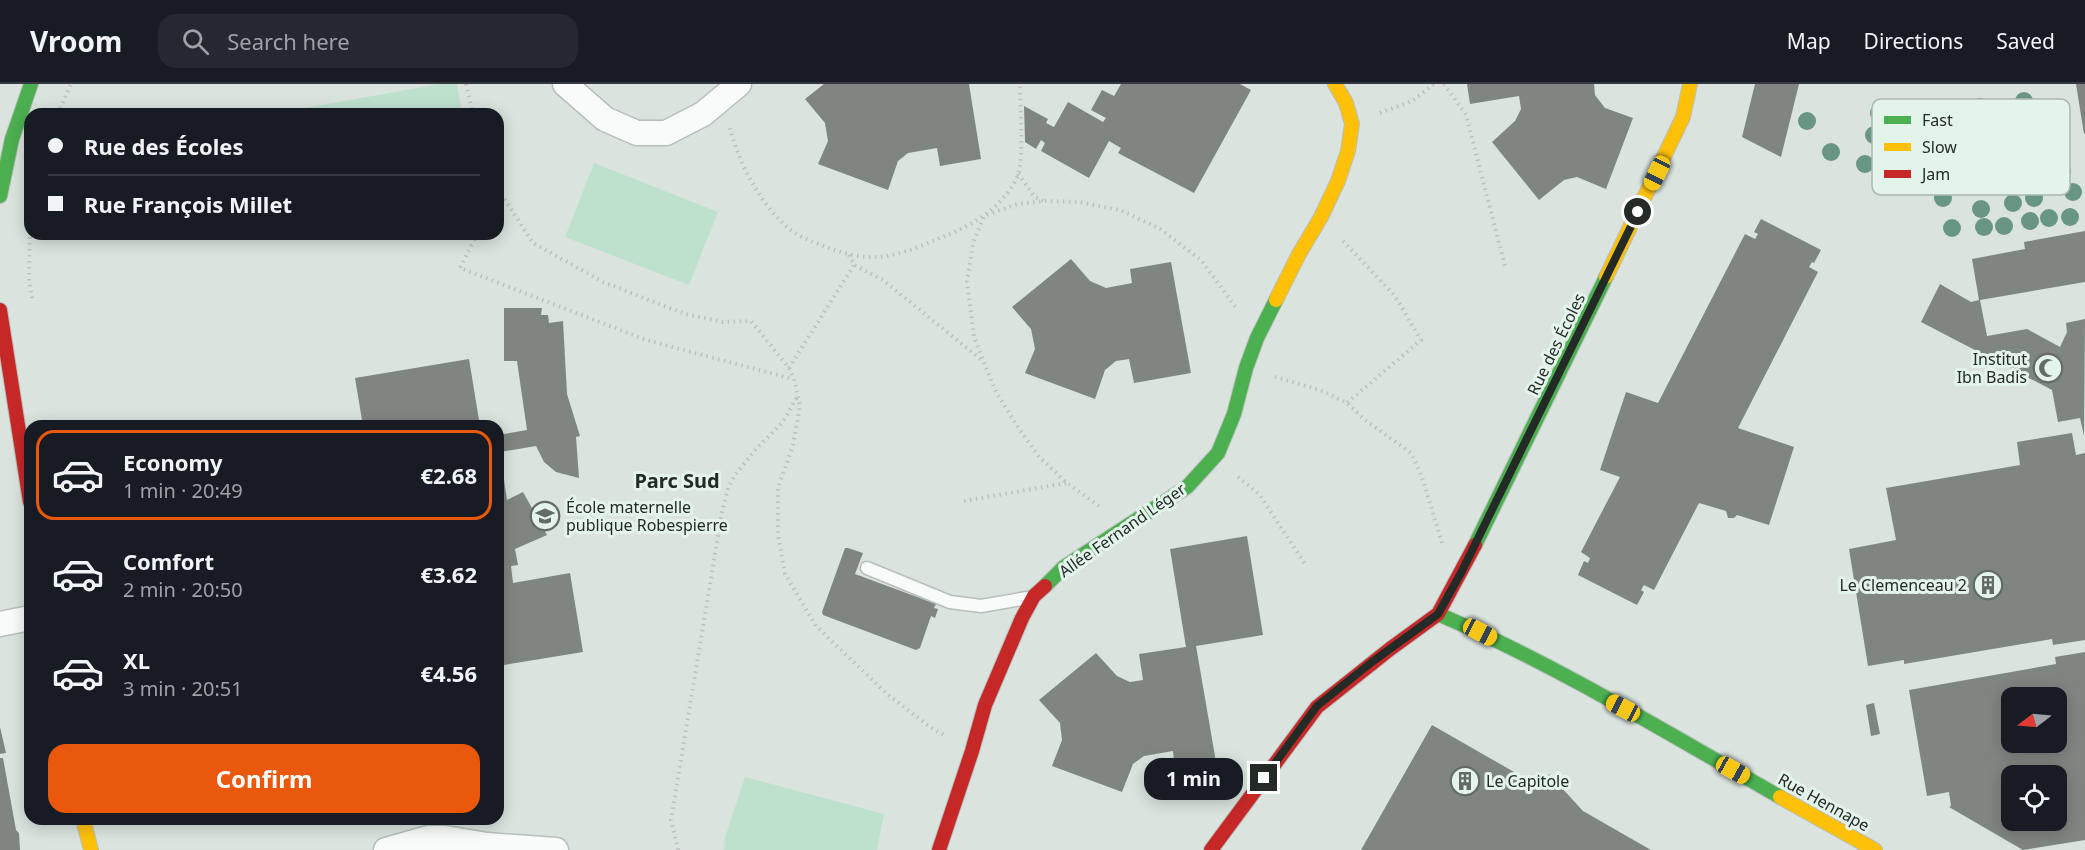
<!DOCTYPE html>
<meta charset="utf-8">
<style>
:root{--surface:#171b24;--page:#242831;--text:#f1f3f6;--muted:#9ea1a6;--line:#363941;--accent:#ea580c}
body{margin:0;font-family:"Noto Sans",sans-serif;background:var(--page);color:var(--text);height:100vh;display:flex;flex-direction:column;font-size:22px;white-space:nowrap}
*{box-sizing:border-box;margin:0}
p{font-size:20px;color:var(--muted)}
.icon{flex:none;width:33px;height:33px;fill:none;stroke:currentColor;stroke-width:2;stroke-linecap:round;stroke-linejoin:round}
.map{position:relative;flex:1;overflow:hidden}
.drawer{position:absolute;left:24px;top:336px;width:480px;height:405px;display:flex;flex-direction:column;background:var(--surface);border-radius:18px;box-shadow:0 3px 15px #0003}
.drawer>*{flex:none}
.top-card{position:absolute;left:24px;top:24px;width:480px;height:132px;border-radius:18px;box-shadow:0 3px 15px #0003;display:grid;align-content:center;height:132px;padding:0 24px;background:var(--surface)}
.needle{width:39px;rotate:254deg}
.fabs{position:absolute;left:2001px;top:603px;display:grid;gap:12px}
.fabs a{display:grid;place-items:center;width:66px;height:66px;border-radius:12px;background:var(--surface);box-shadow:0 3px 15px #0003;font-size:30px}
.end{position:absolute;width:27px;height:27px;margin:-14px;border:8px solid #242b27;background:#fff;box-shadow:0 0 0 3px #fff}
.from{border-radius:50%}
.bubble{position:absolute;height:42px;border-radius:18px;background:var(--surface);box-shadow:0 3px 15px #0003;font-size:20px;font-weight:700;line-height:42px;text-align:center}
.car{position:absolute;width:18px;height:36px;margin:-18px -9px;border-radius:8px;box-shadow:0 0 4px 2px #0007;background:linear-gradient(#f5c518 24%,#345 0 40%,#f5c518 0 76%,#345 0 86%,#f5c518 0)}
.top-card b{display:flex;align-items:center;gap:21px;height:57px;font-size:22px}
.top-card b+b{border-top:2px solid var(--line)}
.top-card i{width:15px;height:15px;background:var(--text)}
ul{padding:10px 0 0;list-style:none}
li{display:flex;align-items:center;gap:18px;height:90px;margin:0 12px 9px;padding:0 12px;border:3px solid transparent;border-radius:18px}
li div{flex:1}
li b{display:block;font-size:22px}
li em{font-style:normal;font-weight:700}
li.current{border-color:var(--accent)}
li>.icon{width:54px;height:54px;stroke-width:1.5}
.button{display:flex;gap:12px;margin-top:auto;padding:12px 24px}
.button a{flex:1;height:69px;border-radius:18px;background:var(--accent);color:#fff;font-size:24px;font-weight:700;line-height:69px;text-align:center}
header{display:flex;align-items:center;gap:36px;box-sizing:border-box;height:84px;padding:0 30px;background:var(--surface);border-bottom:2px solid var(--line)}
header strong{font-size:28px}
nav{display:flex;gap:33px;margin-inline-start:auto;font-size:21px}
.search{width:420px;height:54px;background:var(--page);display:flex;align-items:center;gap:15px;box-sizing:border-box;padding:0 21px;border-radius:18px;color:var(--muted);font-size:22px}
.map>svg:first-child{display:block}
.green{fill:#bde1cd}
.building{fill:#7f8682;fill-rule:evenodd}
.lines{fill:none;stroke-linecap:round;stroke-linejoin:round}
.lane-casing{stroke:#b8bfbb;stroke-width:15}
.street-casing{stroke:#b8bfbb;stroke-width:27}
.fast-casing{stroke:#b8bfbb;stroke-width:16}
.slow-casing{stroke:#b8bfbb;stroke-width:16}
.jam-casing{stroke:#b8bfbb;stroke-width:16}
.path{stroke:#bec1c0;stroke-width:4;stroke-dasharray:1.5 4.5;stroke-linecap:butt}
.lane{stroke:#f9fbfa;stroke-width:12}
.street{stroke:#f9fbfa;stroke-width:24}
.fast{stroke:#4caf50;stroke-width:14}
.slow{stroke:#ffc107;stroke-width:14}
.jam{stroke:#c62828;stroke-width:14}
.tree{fill:#699683}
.route{stroke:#242b27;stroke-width:8}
.labels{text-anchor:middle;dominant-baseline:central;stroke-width:6;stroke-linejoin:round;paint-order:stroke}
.street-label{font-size:16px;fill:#242b27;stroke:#e3f4ea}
.poi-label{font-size:16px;fill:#242b27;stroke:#e3f4ea;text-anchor:end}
.quarter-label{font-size:20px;font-weight:bold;fill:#242b27;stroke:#e3f4ea}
.key{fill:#e3f4ea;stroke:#aab8b0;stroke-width:1.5}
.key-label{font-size:16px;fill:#242b27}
</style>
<header>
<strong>Vroom</strong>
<div class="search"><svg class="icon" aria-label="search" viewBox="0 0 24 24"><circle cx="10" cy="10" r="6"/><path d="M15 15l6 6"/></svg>Search here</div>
<nav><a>Map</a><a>Directions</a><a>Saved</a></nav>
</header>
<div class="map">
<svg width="2085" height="766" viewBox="0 0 2085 766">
<rect width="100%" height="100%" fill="#dae3de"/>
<path class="green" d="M440 0H457L462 30H306L305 24Z
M594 79 718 128 689 201 565 153Z
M745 693 884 730 877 766H724L725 754Z"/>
<path class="building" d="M824 0H969L981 75 940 82 937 64 908 69 898 77 888 106 818 80 828 57 825 39 805 15Z
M1121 0H1240L1251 6 1194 109 1118 69 1121 64 1109 57 1089 94 1041 67 1045 59 1041 56 1036 65 1025 58 1024 22 1048 35 1046 39 1054 43 1068 18 1103 38 1106 34 1091 26 1102 6 1114 12Z
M1467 0H1594L1595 11 1605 24 1633 34 1606 105 1577 93 1564 96 1539 116 1492 58 1515 37 1521 25 1519 12 1470 20Z
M1755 0H1799L1781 73 1742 53Z
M2076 0H2085V49L2084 50Z
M1761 135 1821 166 1814 179 1812 178 1809 183 1818 188 1738 344 1794 363 1769 441 1737 431 1734 434H1728L1726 427 1699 419 1654 506 1644 501 1641 506 1644 508 1637 521 1578 491 1584 477 1588 479 1590 474 1581 468 1620 393 1600 386 1626 308 1658 319 1745 150 1755 155 1758 150 1754 148Z
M2085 147V198L1980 216 1987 252 2027 245 2060 263 2067 248 2066 239 2085 235 2084 352 2080 334 2058 338 2052 306 1921 238 1940 200 1971 218 1979 216 1972 175 2025 165 2024 158Z
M1071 175 1090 197 1106 204 1132 199 1130 185 1171 178 1191 289 1134 299 1129 275 1116 277 1105 286 1095 315 1025 289 1035 265 1031 245 1012 223Z
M504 224H542L541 231H548L549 239 563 237 567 310 580 352 576 353 579 394 556 388 544 378 536 362 500 368 507 416 523 408 547 451 515 465 518 481 511 482 513 499 570 489 583 568 498 582V351L527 346 517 277H504Z
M469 275 480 342H363L355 294Z
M2072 349 2076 371 2085 369V556L2053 561 2052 555 1904 580V576L1868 582 1849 465 1896 456 1886 404 2020 381 2017 358Z
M1247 452 1263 551 1196 562 1216 678 1175 684 1173 667 1144 672 1133 680 1122 708 1052 682 1062 656 1060 639 1039 616 1096 569 1117 592 1130 598 1143 596 1139 570 1186 563 1170 465Z
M845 464H848L863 469 855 490 936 520 934 524 938 525 935 534 931 532 920 564 916 566 823 531 822 528Z
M2085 568V756L2023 766 1949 723 1951 722 1949 708 1927 712 1909 606 2056 580 2055 573ZM2012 614H2056V658H2012ZM2012 692H2056V736H2012Z
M1874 619 1880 650 1871 652 1866 621Z
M1432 641 1542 704 1549 690 1583 727 1651 766H1361Z
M0 643 6 669 0 670Z
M0 674H3L16 746 19 749 20 766H0Z"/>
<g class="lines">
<g class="lane-casing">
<path id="lane" d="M867 484 950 518 981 522 1027 514"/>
</g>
<g class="street-casing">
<path id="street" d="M565 0 605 35 637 49H666L703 30 739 0
M0 540 30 534
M386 766 428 754H445L487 761 556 766"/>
</g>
<g class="fast-casing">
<path id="fast" d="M0 112 12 55 31 0
M1475 461 1606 193
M1045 502 1064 483 1187 403 1218 369 1234 330 1246 284 1257 254 1276 216
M1438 530C1555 580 1669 650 1780 713"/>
</g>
<g class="slow-casing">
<path id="slow" d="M1606 193 1683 33 1690 0
M1276 216 1299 170 1321 133 1338 97 1348 67 1352 40 1346 19 1335 0
M1780 713 1875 766
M83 735 91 766"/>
</g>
<g class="jam-casing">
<path id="jam" d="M0 226 30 418
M939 766 972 667 985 621 1022 534 1034 512 1045 502
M1211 766 1317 623 1390 565 1438 530 1475 461"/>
</g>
<path class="path" d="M466 0 473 30
M1444 0 1466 31 1505 182
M1380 29 1412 17 1434 0
M58 30 71 0
M730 44C739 79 758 116 785 141 796 152 815 159 829 164 847 171 867 175 887 172 908 168 928 159 947 151 974 141 1007 119 1018 91 1024 74 1020 21 1020 0
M1018 90 1035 113 1044 117
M498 105 533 159 603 198 685 230 723 238 751 237 789 284 794 295 800 322 793 361 778 404V450L785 490 816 542 887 610 930 643 944 651
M30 129 29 197 33 218
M477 150 460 184 646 256 793 295
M1343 157 1395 212 1421 256 1347 319
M849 171 854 181 883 196 984 278
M789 284 854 181
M1275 293 1320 306 1347 319 1365 336 1411 369 1422 393 1442 459
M1238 393 1259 410 1305 480
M964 417 1066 399
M1099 422 1067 399 1040 374 1019 345 995 306 974 253 967 198 973 159 984 132 1018 120 1046 117 1079 118 1120 126 1159 144 1201 176 1237 225
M678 766 671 736 722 428 728 404 735 391 756 365 783 338 797 313"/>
<use href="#lane" class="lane"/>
<use href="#street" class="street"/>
<use href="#fast" class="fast"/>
<use href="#slow" class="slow"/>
<use href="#jam" class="jam"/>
</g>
<g class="tree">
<circle cx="2024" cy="17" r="9"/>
<circle cx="1980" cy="23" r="9"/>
<circle cx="1879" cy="29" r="9"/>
<circle cx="1807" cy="37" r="9"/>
<circle cx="1874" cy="51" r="9"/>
<circle cx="1831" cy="68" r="9"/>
<circle cx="1865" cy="80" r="9"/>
<circle cx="2062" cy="87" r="9"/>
<circle cx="2073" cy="108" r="9"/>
<circle cx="1943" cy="114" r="9"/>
<circle cx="2034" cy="114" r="9"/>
<circle cx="2013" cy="119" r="9"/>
<circle cx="1981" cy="125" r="9"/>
<circle cx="2070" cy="133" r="9"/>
<circle cx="2049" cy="134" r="9"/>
<circle cx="2030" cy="137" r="9"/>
<circle cx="2004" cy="142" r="9"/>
<circle cx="1984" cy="143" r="9"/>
<circle cx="1952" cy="144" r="9"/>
</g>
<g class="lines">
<path class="route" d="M1264 694 1317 622 1372 578 1438 530 1462 487 1638 128"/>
</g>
<defs>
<g id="mosque-ring" transform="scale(1.5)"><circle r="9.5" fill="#e3f4ea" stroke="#646b67" stroke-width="1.5"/><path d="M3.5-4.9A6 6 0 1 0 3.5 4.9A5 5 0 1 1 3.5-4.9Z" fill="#646b67"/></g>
<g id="school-ring" transform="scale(1.5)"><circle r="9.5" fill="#e3f4ea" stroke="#646b67" stroke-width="1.5"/><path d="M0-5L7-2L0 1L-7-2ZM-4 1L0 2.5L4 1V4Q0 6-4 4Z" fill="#646b67"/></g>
<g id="building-ring" transform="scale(1.5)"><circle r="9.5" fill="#e3f4ea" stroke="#646b67" stroke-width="1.5"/><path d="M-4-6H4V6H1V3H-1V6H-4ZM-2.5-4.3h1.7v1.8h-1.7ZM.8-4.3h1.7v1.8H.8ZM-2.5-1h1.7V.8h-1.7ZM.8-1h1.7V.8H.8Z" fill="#646b67"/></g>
</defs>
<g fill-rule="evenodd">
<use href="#mosque-ring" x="2048" y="284"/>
<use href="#school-ring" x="545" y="432"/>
<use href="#building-ring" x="1988" y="501"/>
<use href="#building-ring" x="1465" y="697"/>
</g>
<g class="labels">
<g class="street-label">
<text transform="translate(1556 260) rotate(-64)">Rue des Écoles</text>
<text transform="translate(1122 446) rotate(-35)">Allée Fernand Léger</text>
<text transform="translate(1824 718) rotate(29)">Rue Hennape</text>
</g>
<g class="poi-label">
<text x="2027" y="275">Institut<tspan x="2027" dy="18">Ibn Badis</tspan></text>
<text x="566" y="423" text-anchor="start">École maternelle<tspan x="566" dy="18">publique Robespierre</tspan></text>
<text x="1967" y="501">Le Clemenceau 2</text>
<text x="1486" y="697" text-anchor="start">Le Capitole</text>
</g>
<g class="quarter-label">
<text x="677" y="396">Parc Sud</text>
</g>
</g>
<rect x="1872" y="15" width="198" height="96" rx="9" class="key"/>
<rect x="1884" y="32" width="27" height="8" fill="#4caf50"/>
<rect x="1884" y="59" width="27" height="8" fill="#ffc107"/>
<rect x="1884" y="86" width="27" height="8" fill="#c62828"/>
<g class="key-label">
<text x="1922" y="42">Fast</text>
<text x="1922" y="69">Slow</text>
<text x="1922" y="96">Jam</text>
</g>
</svg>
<div class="fabs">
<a><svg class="needle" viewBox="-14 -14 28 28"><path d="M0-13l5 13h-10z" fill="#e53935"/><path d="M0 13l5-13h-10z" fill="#9ea1a6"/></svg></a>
<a><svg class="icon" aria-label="locate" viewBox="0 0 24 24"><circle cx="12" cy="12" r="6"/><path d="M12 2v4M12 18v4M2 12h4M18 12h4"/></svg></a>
</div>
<i class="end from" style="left:1638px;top:128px"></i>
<i class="end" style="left:1264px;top:694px"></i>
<div class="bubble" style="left:1144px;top:674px;width:99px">1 min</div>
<i class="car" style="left:1657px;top:89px;rotate:206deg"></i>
<i class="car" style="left:1480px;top:548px;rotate:118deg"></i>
<i class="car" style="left:1623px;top:624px;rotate:298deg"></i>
<i class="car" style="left:1733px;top:686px;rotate:119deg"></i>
<div class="top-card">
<b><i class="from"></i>Rue des Écoles</b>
<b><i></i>Rue François Millet</b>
</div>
<section class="drawer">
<ul>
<li class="current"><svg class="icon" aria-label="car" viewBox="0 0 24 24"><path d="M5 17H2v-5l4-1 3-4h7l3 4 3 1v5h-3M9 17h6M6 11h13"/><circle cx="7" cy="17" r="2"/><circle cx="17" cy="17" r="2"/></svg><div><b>Economy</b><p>1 min · 20:49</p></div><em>€2.68</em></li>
<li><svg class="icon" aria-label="car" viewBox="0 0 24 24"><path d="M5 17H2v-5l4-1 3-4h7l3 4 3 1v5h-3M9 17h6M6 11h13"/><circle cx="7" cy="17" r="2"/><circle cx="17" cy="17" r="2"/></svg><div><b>Comfort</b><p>2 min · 20:50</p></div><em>€3.62</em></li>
<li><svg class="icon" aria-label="car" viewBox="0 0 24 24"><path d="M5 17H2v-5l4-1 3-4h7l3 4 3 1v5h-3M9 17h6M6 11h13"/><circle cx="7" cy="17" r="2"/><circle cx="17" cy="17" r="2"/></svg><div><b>XL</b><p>3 min · 20:51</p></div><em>€4.56</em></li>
</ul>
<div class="button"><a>Confirm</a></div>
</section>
</div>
